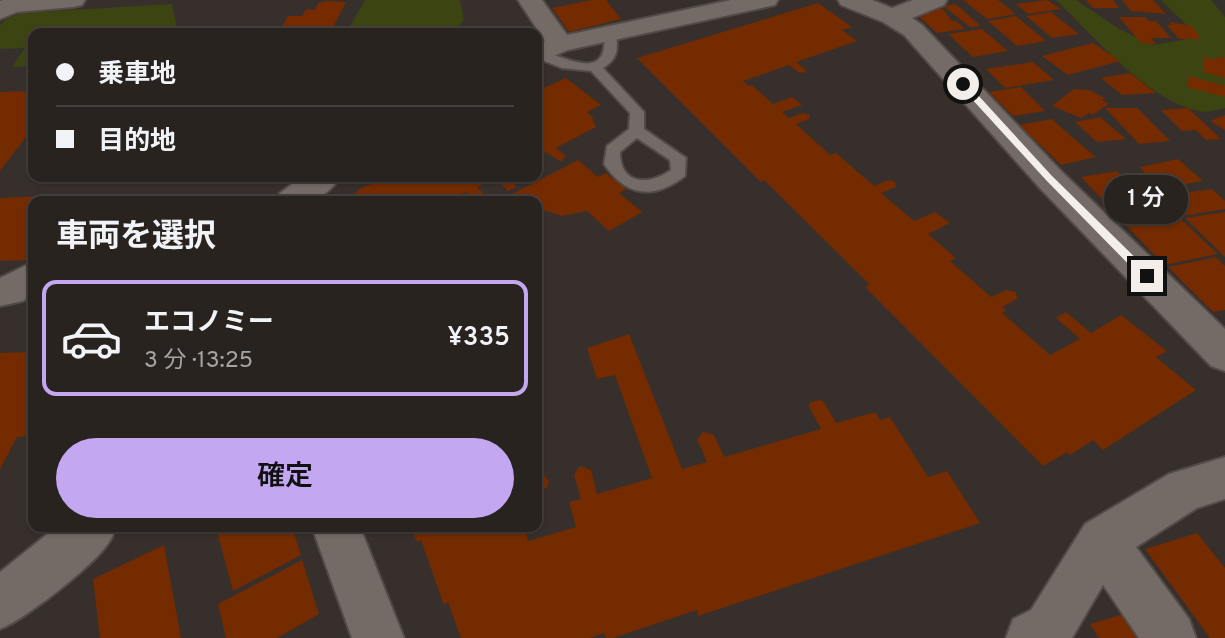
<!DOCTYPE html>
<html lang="ja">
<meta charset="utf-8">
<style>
:root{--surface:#292320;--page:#352f2d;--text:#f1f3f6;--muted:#a5a4a5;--line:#45403e;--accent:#c4a7f1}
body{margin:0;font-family:Overpass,"Noto Sans JP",sans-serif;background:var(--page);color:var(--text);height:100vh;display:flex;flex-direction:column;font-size:26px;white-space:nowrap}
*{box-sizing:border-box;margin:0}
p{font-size:23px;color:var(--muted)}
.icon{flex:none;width:38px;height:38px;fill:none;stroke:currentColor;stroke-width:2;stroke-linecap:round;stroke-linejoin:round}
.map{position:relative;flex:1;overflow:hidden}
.sheet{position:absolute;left:28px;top:196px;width:514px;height:336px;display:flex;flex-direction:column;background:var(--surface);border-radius:14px;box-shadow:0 2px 5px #0004,0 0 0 2px var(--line)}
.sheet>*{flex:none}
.guide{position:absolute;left:28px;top:28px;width:514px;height:154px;border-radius:14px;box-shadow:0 2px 5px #0004,0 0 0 2px var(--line);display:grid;align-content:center;height:154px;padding:0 28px;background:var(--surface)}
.end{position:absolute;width:32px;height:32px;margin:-16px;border:9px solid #f3eeea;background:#111;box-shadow:0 0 0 4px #111}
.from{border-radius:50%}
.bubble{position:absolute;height:49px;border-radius:24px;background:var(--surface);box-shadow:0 2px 5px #0004,0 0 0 2px var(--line);font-size:23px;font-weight:600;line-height:49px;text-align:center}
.guide b{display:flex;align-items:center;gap:24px;height:66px;font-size:26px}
.guide b+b{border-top:2px solid var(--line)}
.guide i{width:18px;height:18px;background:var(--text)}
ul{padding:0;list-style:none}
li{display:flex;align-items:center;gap:21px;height:116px;margin:0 14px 10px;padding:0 14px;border:4px solid transparent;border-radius:14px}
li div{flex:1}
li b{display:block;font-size:26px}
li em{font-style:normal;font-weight:600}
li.active{border-color:var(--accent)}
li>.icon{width:63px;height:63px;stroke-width:1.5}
h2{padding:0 28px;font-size:32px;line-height:84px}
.action{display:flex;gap:14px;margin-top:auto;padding:14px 28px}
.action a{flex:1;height:80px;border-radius:42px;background:var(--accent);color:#111;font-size:28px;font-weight:600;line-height:80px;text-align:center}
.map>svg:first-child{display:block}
.green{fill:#3c4512}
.building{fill:#742b00}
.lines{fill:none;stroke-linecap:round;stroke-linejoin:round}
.lane-casing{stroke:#514b47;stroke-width:4}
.street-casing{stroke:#514b47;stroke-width:4}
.lane{fill:#746b66;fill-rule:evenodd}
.street{fill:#746b66;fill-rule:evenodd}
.route{fill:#f3eeea}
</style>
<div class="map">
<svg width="1225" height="638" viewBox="0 0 1225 638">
<rect width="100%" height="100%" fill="#372f2b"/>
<path class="green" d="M365 0H460L464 20 453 33H341L349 28Z
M1056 0H1076L1119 29 1153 45 1199 37 1161 0H1211L1225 17V108C1219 109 1210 112 1204 112 1150 104 1094 36 1056 0Z
M172 4 178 33H33V66L12 67 25 48 0 49V25L6 19 22 13Z"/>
<path class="building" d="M592 0H606L621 19 569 32 552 8Z
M963 0H998L1016 14 987 19Z
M1047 0 1061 9 1028 14 1016 4Z
M1086 0H1113L1119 8H1093Z
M1122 0H1153L1166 14 1131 11Z
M326 1 346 2 330 33H278L288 16H302L306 9 315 10 318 3Z
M818 3 852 27 842 30 857 41 796 62 806 70 805 73 798 72 789 65 743 81 749 86 752 85 773 104 792 97 802 105 782 112 789 118 802 113 810 115 809 119 796 124 830 155 836 153 874 186 888 180 895 182 896 187 881 193 914 221 935 212 950 223 928 234 956 258 950 261 991 297 1006 290 1016 292 1017 299 1002 307 1006 310 1002 313 1050 355 1080 339 1056 318 1066 312 1091 333 1121 315 1167 351 1156 357 1196 390 1103 450 1093 440 1070 455 1067 452 1043 466 865 287 870 285 764 180 761 182 637 58Z
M956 4 981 26 970 27 943 6Z
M941 7 952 21H956L965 29 937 33 916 14Z
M1051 12 1079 34 1052 38 1026 16Z
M1016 16 1046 41 1017 46 988 21Z
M1119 17H1145L1149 21H1156L1171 38H1151L1156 44 1141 43Z
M1169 22 1192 26 1201 39H1179L1167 25H1171Z
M982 29 1008 51 973 57 948 34Z
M1093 43 1120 61 1068 75 1042 56Z
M1217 56 1225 58V78L1203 72 1204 57 1217 60Z
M1033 62 1054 80 1005 88 986 69Z
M1130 73 1156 93 1122 95 1101 78Z
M1189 76 1225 86V97L1187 87Z
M566 78 601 105 587 112 594 118 592 119 596 127 556 148 566 156 561 162 546 152 537 157V91Z
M1021 87 1045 111 1013 116 989 92Z
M1074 89 1089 90 1105 98 1102 100 1109 104 1092 115 1089 113 1081 118 1052 106Z
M33 91V132L29 133 0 171V92Z
M1105 108H1137L1170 141 1139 144Z
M1188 108 1221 139 1206 140 1196 130 1182 131 1161 110Z
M1225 115V130L1210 121Z
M1100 117 1126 139 1097 142 1075 122Z
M1052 119 1072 137 1096 157 1061 165 1019 125Z
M1178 159 1203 181 1157 189 1140 167Z
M578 160 598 177 606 173 626 189 619 193 642 212 609 231 587 211 562 216 540 209 537 211V201H499Z
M1117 171 1157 210 1169 208 1218 254 1164 265 1124 223 1148 219 1140 212 1118 216 1081 177Z
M388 177H513L509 179 517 187 508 191 495 178 477 187 488 198 487 201H475L466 192 445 201H345L355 197 354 193 358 192 357 190Z
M1212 189 1225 201V209L1182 216 1162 196Z
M92 194 88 201H33V260L0 261V198Z
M1225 212V257L1185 218Z
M1216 257 1225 266V310L1213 312 1168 267Z
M629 334 682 469 707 462 697 439 703 432 714 435 724 457 821 429 809 407 810 402 820 400 824 402 836 423 872 413H876L880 420 890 417 928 477 947 471 980 523 698 616 697 610 613 638H606L604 633 590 638H461L448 602 444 605 421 540 417 542 411 527H525L528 541 576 527 569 502 581 499 574 475 580 466 591 470 597 494 652 478 615 375 597 379 587 348Z
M33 352V436L17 437 0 469V353Z
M537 475 545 476 549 481 547 487 537 493Z
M216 527H292L301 555 233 591Z
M1197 533 1225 568V638H1210L1145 549Z
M164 545 181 638H100L93 579Z
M302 560 319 614 277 638H226L218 604Z
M1127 613 1145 638H1099L1090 624Z"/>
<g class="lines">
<g class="lane-casing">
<path id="lane" d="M610 29 616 33C618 49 618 59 603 68L644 112V129L686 158 685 176C654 200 626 197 604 164L607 146 629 129 630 113 591 71 562 68 537 58 539 50C566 57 609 84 604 33ZM637 138 670 160 671 170C649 186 620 185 620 152Z"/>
</g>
<g class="street-casing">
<path id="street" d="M3 0H85L82 5 73 7 17 12 0 19V1Z
M518 0H542L567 35 731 0H778L775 5 766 7 568 50 537 63V45L545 41Z
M838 0H872L892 8 913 0H947L944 5 912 18 922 25 1060 170 1225 329V371L1211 366 1038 186 904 35 883 22 841 5Z
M302 177H340C323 204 304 201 275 201L280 193Z
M33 262V294L23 301 0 306V278Z
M1225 457V499L1197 508 1136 547 1189 619 1196 638H1139L1103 585 1072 638H1006L1013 619 1031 610 1085 524 1169 474Z
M56 527H116C114 532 112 538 109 542 96 564 24 620 0 629V572Z
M312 527H360L404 638H352Z"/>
</g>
<use href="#lane" class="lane"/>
<use href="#street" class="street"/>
</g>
<path class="route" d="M960 82H966L1052 176 1151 273V279H1143L1046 180 960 86Z"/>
</svg>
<i class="end from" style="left:963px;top:84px"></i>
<i class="end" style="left:1147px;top:276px"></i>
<div class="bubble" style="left:1104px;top:175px;width:84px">1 分</div>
<div class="guide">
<b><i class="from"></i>乗車地</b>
<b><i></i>目的地</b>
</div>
<section class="sheet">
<h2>車両を選択</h2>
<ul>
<li class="active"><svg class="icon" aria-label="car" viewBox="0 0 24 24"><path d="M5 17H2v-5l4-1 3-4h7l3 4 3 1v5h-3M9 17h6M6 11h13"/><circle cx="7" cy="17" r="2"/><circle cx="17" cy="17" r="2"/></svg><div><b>エコノミー</b><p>3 分 · 13:25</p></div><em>¥335</em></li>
</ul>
<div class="action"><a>確定</a></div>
</section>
</div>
